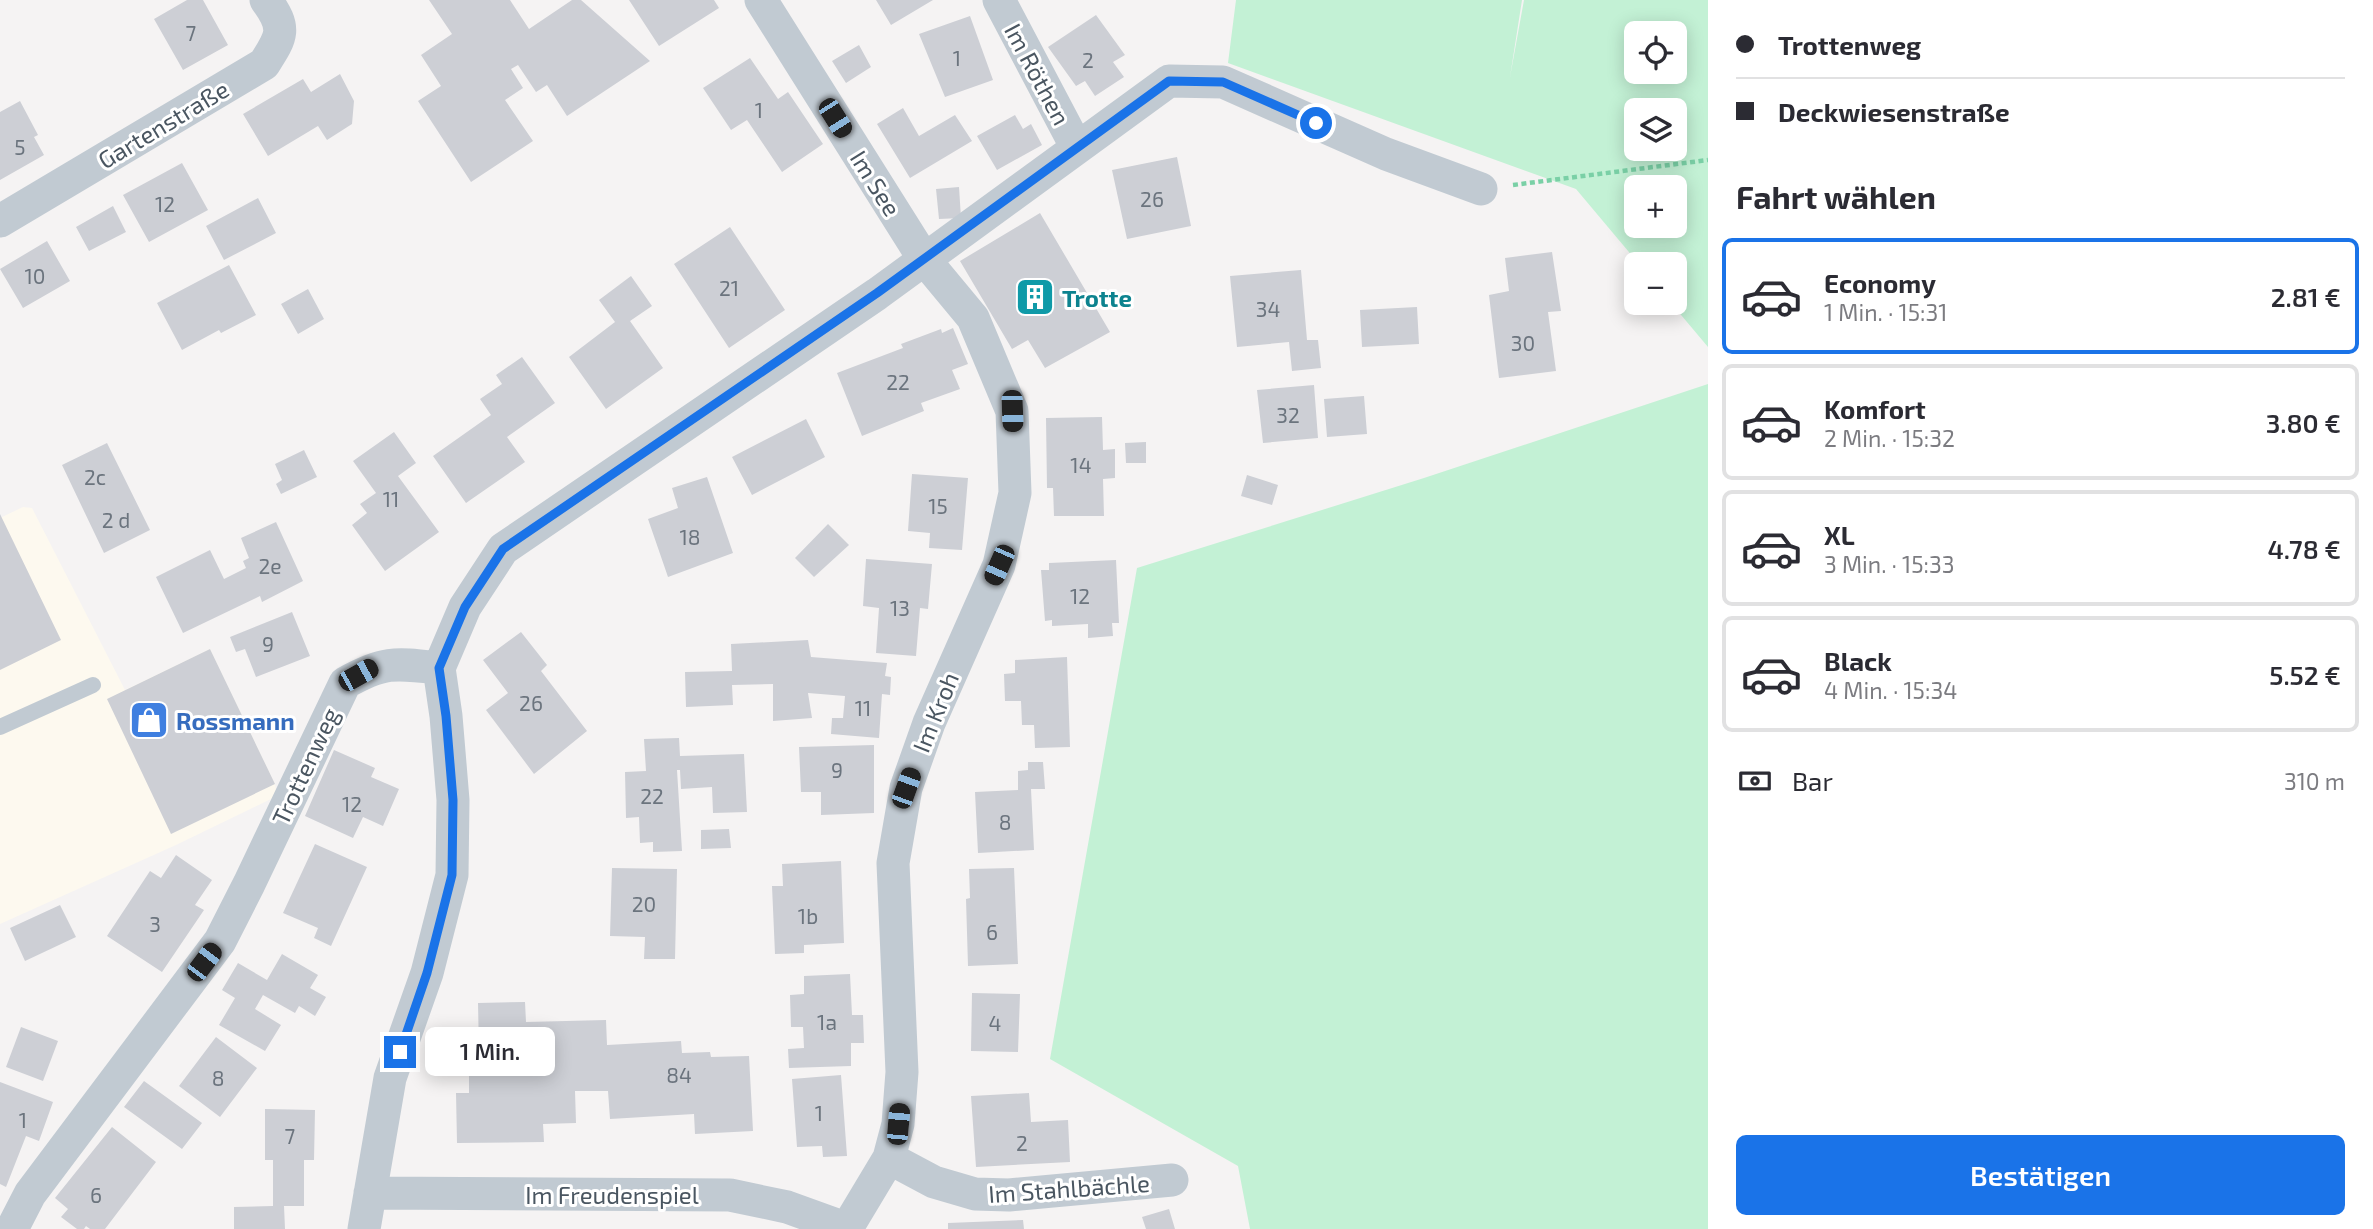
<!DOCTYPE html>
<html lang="de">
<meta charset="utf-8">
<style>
:root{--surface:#fff;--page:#f7f7f7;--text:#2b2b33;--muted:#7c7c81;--line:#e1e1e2;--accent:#1a73e8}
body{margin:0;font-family:"Exo 2",sans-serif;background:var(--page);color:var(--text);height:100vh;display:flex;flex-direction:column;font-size:26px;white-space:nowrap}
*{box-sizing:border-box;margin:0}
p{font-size:23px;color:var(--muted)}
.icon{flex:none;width:38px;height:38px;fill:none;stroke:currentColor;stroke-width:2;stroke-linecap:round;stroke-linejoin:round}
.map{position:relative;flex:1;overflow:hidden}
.sheet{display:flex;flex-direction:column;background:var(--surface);width:665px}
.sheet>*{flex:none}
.top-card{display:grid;align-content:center;height:154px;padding:0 28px;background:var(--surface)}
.tools{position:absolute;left:1624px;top:21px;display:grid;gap:14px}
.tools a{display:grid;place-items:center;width:63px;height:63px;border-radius:10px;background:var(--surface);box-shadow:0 4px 18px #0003;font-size:35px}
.end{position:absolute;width:32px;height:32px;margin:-16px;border:9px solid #1a73e8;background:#fff;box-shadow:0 0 0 4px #fff}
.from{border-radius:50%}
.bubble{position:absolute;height:49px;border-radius:10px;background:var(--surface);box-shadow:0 4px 18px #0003;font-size:23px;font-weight:600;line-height:49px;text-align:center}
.car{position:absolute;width:21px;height:42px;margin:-21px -10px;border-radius:9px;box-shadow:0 0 5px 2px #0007;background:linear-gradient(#222 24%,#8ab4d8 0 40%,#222 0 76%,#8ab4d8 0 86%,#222 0)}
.top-card b{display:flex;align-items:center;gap:24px;height:66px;font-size:26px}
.top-card b+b{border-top:2px solid var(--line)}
.top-card i{width:18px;height:18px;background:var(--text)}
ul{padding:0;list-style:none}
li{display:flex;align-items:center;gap:21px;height:116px;margin:0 14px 10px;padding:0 14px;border:4px solid var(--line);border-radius:10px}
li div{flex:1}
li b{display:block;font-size:26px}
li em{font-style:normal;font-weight:600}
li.selected{border-color:var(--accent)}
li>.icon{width:63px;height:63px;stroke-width:1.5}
h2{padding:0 28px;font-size:32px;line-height:84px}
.pay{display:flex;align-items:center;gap:18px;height:77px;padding:0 28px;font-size:26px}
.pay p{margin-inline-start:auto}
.primary-button{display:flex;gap:14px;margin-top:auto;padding:14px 28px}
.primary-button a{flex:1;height:80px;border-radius:10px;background:var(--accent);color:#fff;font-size:28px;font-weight:600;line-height:80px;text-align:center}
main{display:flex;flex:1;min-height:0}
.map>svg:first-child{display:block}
.commercial{fill:#fdf9ef}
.green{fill:#c3f1d5;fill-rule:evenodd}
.building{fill:#cdcfd5}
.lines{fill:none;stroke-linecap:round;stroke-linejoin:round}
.path{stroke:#7ad0a6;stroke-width:4.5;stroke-dasharray:5 3.5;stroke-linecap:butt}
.service{stroke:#c1cad2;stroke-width:16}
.minor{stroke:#c1cad2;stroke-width:33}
.route{stroke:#1a73e8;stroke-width:9}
.labels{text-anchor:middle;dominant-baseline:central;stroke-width:6;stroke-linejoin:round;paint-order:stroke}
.number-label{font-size:21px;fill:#6b747e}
.street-label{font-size:24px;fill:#4a5661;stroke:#fff}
.culture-label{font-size:24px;font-weight:bold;fill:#0d838f;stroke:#fff;text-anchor:start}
.shop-label{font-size:24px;font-weight:bold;fill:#366cbe;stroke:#fff;text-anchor:start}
</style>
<main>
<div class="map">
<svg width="1708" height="1229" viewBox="0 0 1708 1229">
<rect width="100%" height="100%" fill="#f5f3f3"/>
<path class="commercial" d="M23 507 32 508 125 690 210 649 275 784 277 796 176 845 0 924V518Z"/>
<path class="green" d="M1236 0H1522L1510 77 1524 0H1708V347L1671 303H1675V264H1639L1576 189 1228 63ZM1675 33V72H1636V33ZM1636 110H1675V149H1636ZM1675 187V226H1636V187Z
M1708 384V1229H1250L1238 1166 1050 1059 1137 568 1424 478Z"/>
<path class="building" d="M187 0H203L228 45 183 70 154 19Z
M429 0H510L529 29 572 0H581L650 61 567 116 547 85 536 92 518 65 511 69 523 88 505 100 533 141 471 182 418 101 441 86 421 55 452 34Z
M629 0H714L719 8 659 46Z
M876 0H933L891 25Z
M1096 15 1125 55 1113 62 1124 77 1095 96 1085 81 1076 86 1048 47Z
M970 16 993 80 945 97 919 34Z
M859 45 871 67 846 83 832 61Z
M750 58 778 99 788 92 823 144 782 172 747 120 731 130 703 88Z
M340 74 354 101 352 124 327 140 318 126 268 156 243 114 303 79 311 92Z
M20 101 38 135 34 137 44 155 0 180V112Z
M903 108 919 136 955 115 972 141 910 178 877 124Z
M1015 115 1023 129 1031 124 1042 145 997 170 977 136Z
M1177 157 1191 226 1127 239 1112 170Z
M182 163 208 210 149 242 123 195Z
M959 187 961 218 939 219 936 189Z
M258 198 276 233 224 260 206 226Z
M113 206 126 232 89 251 76 227Z
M1040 213 1110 332 1045 368 1028 340 1012 349 960 261Z
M730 227 785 310 729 348 674 264Z
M47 241 70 281 23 308 0 269Z
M1552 252 1561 311 1548 312 1556 371 1499 378 1489 295 1509 291 1505 258Z
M229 265 256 315 221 333 219 330 182 350 157 303Z
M1301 270 1307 340H1318L1321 368 1292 371 1289 342 1237 347 1230 276Z
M631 276 652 306 630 321 663 368 606 409 569 357 615 322 599 300Z
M308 289 324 319 298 334 281 304Z
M1417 307 1419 344 1362 347 1360 310Z
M953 328 968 364 952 370 960 389 921 403 924 411 862 436 837 373 903 348 901 344 941 329 942 333Z
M522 357 555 403 507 437 525 462 466 503 433 456 491 415 480 399 502 384 496 375Z
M1314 385 1318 438 1263 443 1257 390Z
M1364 396 1367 434 1327 437 1324 399Z
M1102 417 1103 450 1115 449V478L1103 479 1104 516H1054L1053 488H1047L1046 418Z
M806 419 825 457 752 495 732 457Z
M394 432 416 463 398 476 439 532 385 571 352 525 367 513 360 504 376 493 353 461Z
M1146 442V463H1126L1125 443Z
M107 443 150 530 104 553 62 465Z
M304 450 317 477 281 494 276 484 282 480 275 464Z
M912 474 968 478 962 550 929 548 930 533 908 531Z
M1247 475 1278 485 1272 505 1241 496Z
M707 477 733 553 668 577 648 519 678 508 672 488Z
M0 514 61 640 0 670Z
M276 522 303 581 262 602 260 596 183 633 156 577 210 550 224 579 246 568 243 561 249 558 241 538Z
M828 524 849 545 814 577 795 558Z
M866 559 932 564 928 609 920 608 916 656 876 653 879 608 863 606Z
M1116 560 1119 623H1112L1113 636 1088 638V624L1052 626V620L1045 621 1041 570H1049V563Z
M292 612 310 656 256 677 245 649 236 652 230 637Z
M521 632 547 665 541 671 587 731 534 774 486 710 508 693 483 660Z
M808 640 811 657 887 663 885 676 891 677 890 695 882 694 879 738 831 734 832 718H843L845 696 808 693 812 718 773 721V684L732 685 733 705 686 707 685 672 732 671 731 644Z
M210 649 275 784 171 834 107 699Z
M1067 657 1070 747 1035 748 1034 725H1022L1021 701H1005L1004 674 1015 673V660Z
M679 738 680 756 744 754 747 812 713 813 712 787 681 789 680 770H677L682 851 653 852V842L640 843 639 817 626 818 625 772 646 771 644 739Z
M874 745V813L821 815V792H801L799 747Z
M334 750 375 768 371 777 399 789 383 826 363 817 353 838 305 816Z
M1028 762H1043L1045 789H1031L1034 850 978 853 975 792 1018 790V771L1028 770Z
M729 829 731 848 701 849V830Z
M315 844 367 867 331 946 314 938 318 928 283 913Z
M176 855 212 880 195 905 204 910 162 972 107 936 150 871 161 878Z
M841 861 844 943 804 945V953L775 954 772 886H783L782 864Z
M612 868 677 869 675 959H644L645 937 610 936Z
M1014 868 1018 964 968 966 966 899 970 898 969 869Z
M60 905 76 937 25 961 10 928Z
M282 954 318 975 310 988 326 997 315 1016 299 1006 295 1013 263 995 255 1009 281 1025 265 1051 219 1025 235 998 222 990 238 963 267 980Z
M850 974 852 1015H863L864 1043H851V1066L789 1068 788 1049 804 1048 803 1027H791L790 995 804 994V976Z
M972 993 1020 994 1018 1052 971 1051Z
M525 1002 526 1022 606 1020 607 1045 681 1041 682 1053 710 1052 711 1057 749 1056 753 1131 695 1134 694 1114 610 1119 608 1091H575L576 1123 543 1124 544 1142 457 1143 456 1093H469V1051H479L478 1003Z
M21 1027 58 1041 43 1081 6 1067Z
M216 1037 257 1068 220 1117 179 1086Z
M841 1075 847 1156 823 1157 822 1146 797 1147 792 1079Z
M144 1081 202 1123 182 1149 124 1107Z
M0 1082 53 1102 39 1141 26 1136 6 1187 0 1184Z
M1029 1093 1031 1122 1068 1120 1070 1162 976 1167 971 1096Z
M265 1109 315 1110 314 1160H304V1206H284L285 1229H234V1207L273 1206V1160H265Z
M112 1127 156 1162 105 1229H90L86 1226 84 1229H77L61 1217 68 1209 55 1198Z
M1169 1209 1175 1229H1146L1142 1217Z
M1023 1220 1024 1229H948V1223Z"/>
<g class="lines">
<path class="path" d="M1513 185 1708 160"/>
<path class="service" d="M0 727 93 685"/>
<path class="minor" d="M761 0 924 259 973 318 1012 411 1015 493 999 565 929 723 906 788 893 863 902 1072 898 1124 889 1158 847 1228
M999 0 1077 148
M0 221 264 64C282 36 287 29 266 0
M439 668 465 607 503 549 877 294 1169 81 1223 82 1386 154 1481 189
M889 1158 934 1182 975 1194 1009 1195 1172 1180
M370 1193 730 1195 787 1207 848 1229
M12 1229 30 1194 220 941 249 884 345 683C384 661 395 663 439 668
M364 1229 390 1078 427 973 452 875 453 800 446 716 439 668"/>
</g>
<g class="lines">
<path class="route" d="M400 1052 427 973 452 875 453 800 446 716 439 668 465 607 503 549 877 293 1169 81 1223 82 1316 123"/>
</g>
<defs>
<g id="building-square" transform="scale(2.0125)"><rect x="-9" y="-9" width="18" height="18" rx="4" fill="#0f9aa8" stroke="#fff"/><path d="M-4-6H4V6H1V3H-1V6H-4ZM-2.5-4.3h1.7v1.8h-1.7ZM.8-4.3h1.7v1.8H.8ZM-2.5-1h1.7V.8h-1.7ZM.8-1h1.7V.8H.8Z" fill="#fff"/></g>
<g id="shop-square" transform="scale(2.0125)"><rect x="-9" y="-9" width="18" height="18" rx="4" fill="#3f7fe0" stroke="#fff"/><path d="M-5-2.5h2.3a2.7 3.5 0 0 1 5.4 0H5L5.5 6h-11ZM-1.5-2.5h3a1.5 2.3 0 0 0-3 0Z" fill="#fff"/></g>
</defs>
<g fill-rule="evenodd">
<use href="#building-square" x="1035" y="297"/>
<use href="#shop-square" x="149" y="720"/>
</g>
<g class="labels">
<g class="number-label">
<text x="191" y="32">7</text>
<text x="957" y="57">1</text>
<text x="1088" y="59">2</text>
<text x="759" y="109">1</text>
<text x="20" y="146">5</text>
<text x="1152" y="198">26</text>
<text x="165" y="203">12</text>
<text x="35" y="275">10</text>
<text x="729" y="287">21</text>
<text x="1268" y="308">34</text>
<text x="1523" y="342">30</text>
<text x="898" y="381">22</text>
<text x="1288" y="414">32</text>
<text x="1081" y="464">14</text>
<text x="95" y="476">2c</text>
<text x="391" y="498">11</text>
<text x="938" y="505">15</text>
<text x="116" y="519">2 d</text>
<text x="690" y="536">18</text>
<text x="270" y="565">2e</text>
<text x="1080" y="595">12</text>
<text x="900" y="607">13</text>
<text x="268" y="643">9</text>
<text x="531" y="702">26</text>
<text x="863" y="707">11</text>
<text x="837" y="769">9</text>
<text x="652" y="795">22</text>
<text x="352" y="803">12</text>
<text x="1005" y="821">8</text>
<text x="644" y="903">20</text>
<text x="808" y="915">1b</text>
<text x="155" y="923">3</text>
<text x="992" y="931">6</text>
<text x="827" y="1021">1a</text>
<text x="995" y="1022">4</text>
<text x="679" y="1074">84</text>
<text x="218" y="1077">8</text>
<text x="819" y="1112">1</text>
<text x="23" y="1119">1</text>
<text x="290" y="1135">7</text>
<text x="1022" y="1142">2</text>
<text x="96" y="1194">6</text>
</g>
<g class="street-label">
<text transform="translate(1038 74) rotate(62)">Im Röthen</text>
<text transform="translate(163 124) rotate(-31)">Gartenstraße</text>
<text transform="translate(876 183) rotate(58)">Im See</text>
<text transform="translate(935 712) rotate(-68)">Im Kroh</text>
<text transform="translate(305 766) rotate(-65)">Trottenweg</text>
<text transform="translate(1069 1188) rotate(-4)">Im Stahlbächle</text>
<text x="612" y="1194">Im Freudenspiel</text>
</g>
<g class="culture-label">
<text x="1062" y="297">Trotte</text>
</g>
<g class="shop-label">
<text x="176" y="720">Rossmann</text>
</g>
</g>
</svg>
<div class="tools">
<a><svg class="icon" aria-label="locate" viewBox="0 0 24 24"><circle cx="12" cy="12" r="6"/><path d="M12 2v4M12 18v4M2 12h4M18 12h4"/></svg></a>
<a><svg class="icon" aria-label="layers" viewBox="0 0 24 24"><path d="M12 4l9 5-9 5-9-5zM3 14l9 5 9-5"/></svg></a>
<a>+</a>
<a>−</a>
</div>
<i class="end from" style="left:1316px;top:123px"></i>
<i class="end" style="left:400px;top:1052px"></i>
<div class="bubble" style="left:425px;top:1027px;width:130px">1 Min.</div>
<i class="car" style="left:835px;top:118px;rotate:148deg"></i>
<i class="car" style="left:1012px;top:411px;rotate:178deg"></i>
<i class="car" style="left:999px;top:565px;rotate:204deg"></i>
<i class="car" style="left:358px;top:675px;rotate:61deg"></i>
<i class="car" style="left:906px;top:788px;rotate:20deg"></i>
<i class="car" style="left:204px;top:962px;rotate:37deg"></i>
<i class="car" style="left:898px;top:1124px;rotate:5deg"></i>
</div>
<section class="sheet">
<div class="top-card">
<b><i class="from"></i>Trottenweg</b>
<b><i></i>Deckwiesenstraße</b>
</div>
<h2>Fahrt wählen</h2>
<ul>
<li class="selected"><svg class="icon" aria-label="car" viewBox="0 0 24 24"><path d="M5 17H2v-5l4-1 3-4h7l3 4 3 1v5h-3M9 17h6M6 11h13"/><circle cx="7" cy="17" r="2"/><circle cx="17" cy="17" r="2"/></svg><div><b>Economy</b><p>1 Min. · 15:31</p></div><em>2.81 €</em></li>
<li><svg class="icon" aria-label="car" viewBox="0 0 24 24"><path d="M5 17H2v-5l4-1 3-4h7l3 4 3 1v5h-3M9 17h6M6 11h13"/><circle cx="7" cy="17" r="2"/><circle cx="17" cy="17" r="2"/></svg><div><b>Komfort</b><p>2 Min. · 15:32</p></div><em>3.80 €</em></li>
<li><svg class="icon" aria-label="car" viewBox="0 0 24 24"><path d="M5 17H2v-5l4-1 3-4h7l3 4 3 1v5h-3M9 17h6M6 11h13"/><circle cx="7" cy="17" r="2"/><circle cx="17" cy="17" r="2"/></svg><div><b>XL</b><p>3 Min. · 15:33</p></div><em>4.78 €</em></li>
<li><svg class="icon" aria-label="car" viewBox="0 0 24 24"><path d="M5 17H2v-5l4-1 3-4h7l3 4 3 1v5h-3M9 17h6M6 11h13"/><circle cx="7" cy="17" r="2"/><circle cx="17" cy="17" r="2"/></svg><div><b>Black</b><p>4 Min. · 15:34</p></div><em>5.52 €</em></li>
</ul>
<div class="pay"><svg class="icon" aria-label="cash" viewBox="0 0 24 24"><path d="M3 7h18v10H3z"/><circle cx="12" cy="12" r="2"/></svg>Bar<p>310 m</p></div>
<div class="primary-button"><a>Bestätigen</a></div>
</section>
</main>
